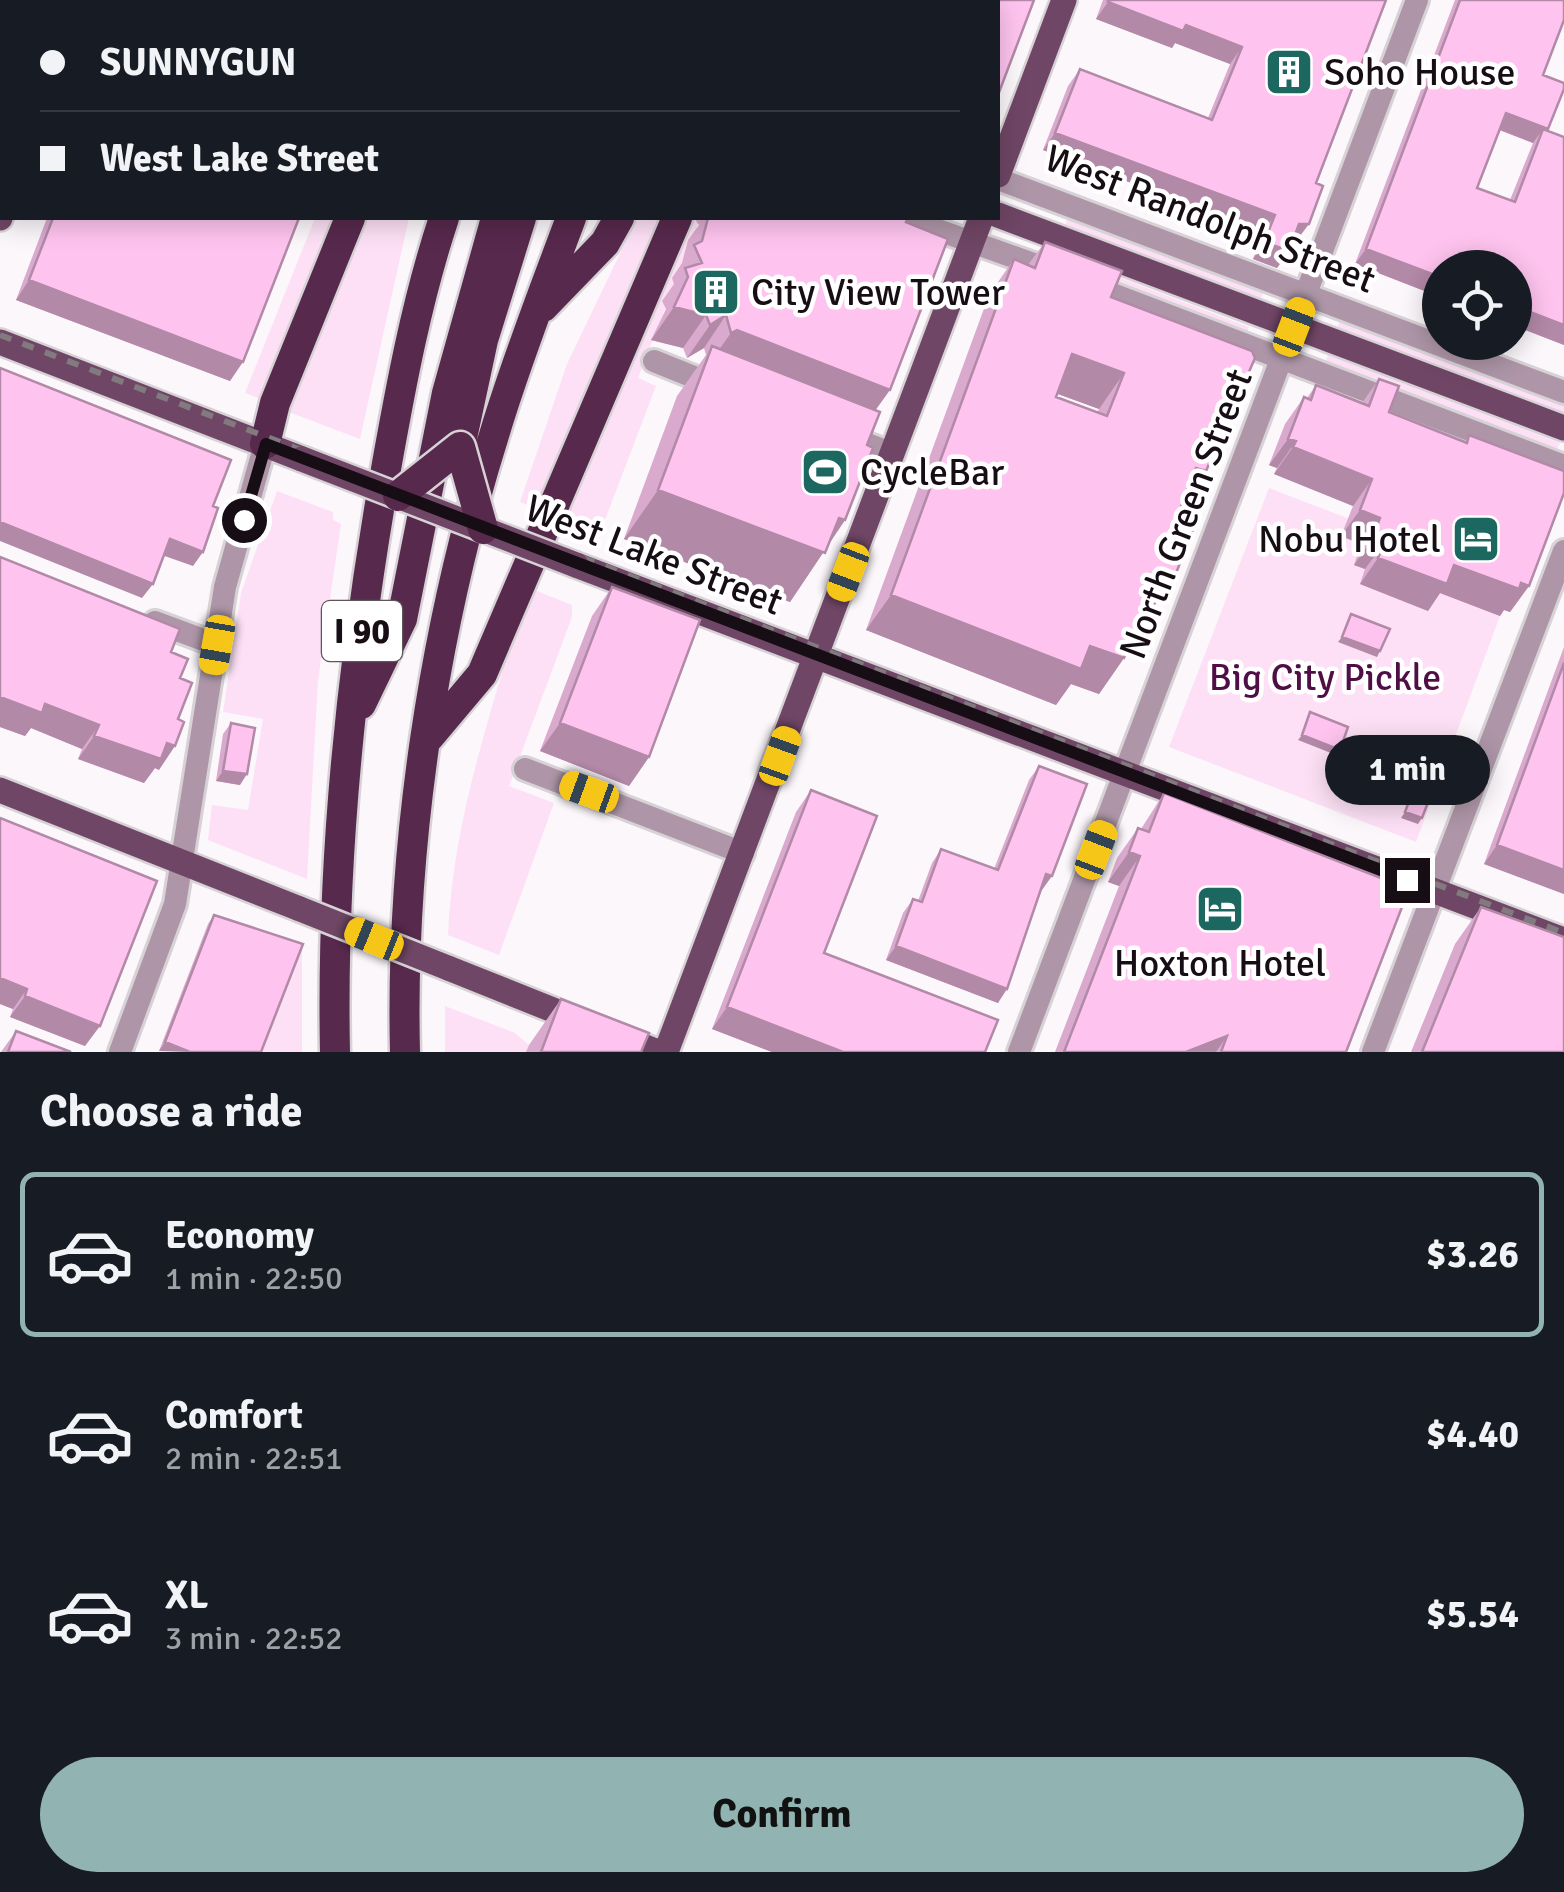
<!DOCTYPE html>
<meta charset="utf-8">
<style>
:root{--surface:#171b24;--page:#20242c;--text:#f1f3f6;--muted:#9ea1a6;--line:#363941;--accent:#91b4b2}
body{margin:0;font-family:Signika,sans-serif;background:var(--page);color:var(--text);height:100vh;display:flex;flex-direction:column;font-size:38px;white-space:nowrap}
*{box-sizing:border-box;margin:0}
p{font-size:32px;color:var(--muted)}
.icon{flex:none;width:55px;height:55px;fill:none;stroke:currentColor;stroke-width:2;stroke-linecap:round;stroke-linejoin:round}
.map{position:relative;height:1052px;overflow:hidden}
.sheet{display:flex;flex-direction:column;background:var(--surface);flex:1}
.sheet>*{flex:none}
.banner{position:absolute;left:0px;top:0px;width:1000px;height:220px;box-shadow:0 5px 25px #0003;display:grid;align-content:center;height:220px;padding:0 40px;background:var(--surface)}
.controls{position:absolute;left:1422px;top:250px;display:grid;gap:20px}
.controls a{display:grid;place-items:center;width:110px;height:110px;border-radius:50%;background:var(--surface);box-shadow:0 5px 25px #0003;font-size:50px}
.end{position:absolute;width:45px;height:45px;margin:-22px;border:12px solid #170e15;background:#fff;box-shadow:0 0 0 5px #fff}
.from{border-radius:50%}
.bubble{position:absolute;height:70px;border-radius:35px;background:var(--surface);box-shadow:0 5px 25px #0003;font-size:32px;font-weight:700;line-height:70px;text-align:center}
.car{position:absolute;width:30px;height:60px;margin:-30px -15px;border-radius:12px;box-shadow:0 0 8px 2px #0007;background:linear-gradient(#f5c518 24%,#345 0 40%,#f5c518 0 76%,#345 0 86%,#f5c518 0)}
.banner b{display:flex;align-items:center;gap:35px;height:95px;font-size:38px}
.banner b+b{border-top:2px solid var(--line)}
.banner i{width:25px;height:25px;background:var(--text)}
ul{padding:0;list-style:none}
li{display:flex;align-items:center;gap:30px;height:165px;margin:0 20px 15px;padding:0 20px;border:5px solid transparent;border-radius:15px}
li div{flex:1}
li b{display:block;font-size:38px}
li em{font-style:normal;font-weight:700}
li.on{border-color:var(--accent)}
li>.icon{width:90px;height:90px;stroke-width:1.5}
h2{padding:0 40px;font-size:45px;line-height:120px}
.primary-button{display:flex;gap:20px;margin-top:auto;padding:20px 40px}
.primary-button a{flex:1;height:115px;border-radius:60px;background:var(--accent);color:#111;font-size:40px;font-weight:700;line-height:115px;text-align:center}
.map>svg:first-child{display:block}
.green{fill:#fde0f5}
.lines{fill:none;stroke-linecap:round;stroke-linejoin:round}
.minor-casing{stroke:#d7d2d6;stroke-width:28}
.major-casing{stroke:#d7d2d6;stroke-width:30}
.highway-casing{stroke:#d7d2d6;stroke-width:35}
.minor{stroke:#ae96a8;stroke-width:22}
.major{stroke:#6f4665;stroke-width:25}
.highway{stroke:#57294d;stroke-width:30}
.rail{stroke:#817a7f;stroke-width:6;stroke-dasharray:12 12;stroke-linecap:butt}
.major-bridge-casing{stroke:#d7d2d6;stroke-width:30;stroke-linecap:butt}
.highway-bridge-casing{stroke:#d7d2d6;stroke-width:35;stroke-linecap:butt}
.major-bridge{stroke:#6f4665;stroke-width:25}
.highway-bridge{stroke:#57294d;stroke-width:30}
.wall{fill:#daa9ce;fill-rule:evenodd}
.shaded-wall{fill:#b289a7}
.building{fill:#fec4ef;stroke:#b289a7;stroke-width:2.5;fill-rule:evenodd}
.route{stroke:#170e15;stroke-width:12}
.labels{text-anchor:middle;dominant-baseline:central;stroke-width:9;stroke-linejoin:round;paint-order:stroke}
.shield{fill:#fff;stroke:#5d565b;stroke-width:2.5}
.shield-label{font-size:35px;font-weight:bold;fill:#170e15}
.poi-label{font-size:38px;fill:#170e15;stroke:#fff;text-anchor:start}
.street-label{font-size:38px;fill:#170e15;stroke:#fff}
.park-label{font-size:38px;fill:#4f0e45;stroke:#fff}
</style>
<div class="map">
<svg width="1564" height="1052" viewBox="0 0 1564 1052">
<rect width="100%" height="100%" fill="#fcf7fb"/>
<path class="green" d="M315 218H334L261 399 245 393Z
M364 218H409L360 439 286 411Z
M637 218H660L538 509 520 502 567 364Z
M687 218H698V224L638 378 656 386 600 533 560 517Z
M1068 218 1263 292 1261 299 1065 225Z
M1055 253 1249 327 1247 333 1052 259Z
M1340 320 1564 406V413L1337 328Z
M1328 355 1560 443 1557 450 1325 363Z
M1269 488 1381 531 1500 616 1416 842 1169 747Z
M277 491 333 512V520L341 524 318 680 307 879 208 840 212 805 248 810 263 719 223 712 241 593Z
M527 587 572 605V617L509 786 554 803 499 955 448 935C453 814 495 703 527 587Z
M302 949V1052H262Z
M445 1006 515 1033 529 1045 526 1052H445Z"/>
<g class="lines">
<g class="minor-casing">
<path id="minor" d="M347 0 354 2
M371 2 374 0
M998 179 1564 392
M904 218 1056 272
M1086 284 1564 466
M654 361 716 386
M839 433 893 454
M155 622 217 645
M525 769 743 853
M120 1052 175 904 225 587 265 444
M1019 1052 1417 0
M1373 1052 1564 551"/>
</g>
<g class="major-casing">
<path id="major" d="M79 2 80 0
M998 175 1064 0
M998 215 1564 428
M0 218 2 211
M0 342 302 459
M576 565 1564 940
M0 790 300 909
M448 968 658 1052
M666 1052 981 218"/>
</g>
<g class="highway-casing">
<path id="highway" d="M471 0 481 2
M446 2 447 0
M517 2 518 0
M570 2 576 0
M610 2 612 0
M652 2 653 0
M734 2 735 0
M543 307 605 243 619 218
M265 444 275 403 350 218
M460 447 483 340 521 218
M361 704 402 619 447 393 496 218
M429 737 482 674 677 218
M335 1052C331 857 352 661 386 469 401 385 417 299 444 218
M405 1052C400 849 434 625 495 432 517 359 545 288 571 218"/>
</g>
<use href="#minor" class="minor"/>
<use href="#major" class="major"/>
<use href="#highway" class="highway"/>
<path class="rail" d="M0 335 1564 933"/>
<g class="major-bridge-casing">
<path id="major-bridge" d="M302 459 576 565
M300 909 448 968"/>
</g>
<g class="highway-bridge-casing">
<path id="highway-bridge" d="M398 496 460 447 483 529"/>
</g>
<use href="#major-bridge" class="major-bridge"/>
<use href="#highway-bridge" class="highway-bridge"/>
</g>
<path class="wall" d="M1103 0H1386L1316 183 1297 240 1293 241 1289 251 1277 268 1253 259 1263 232 1043 150 1068 86 1080 69 1208 118 1230 64 1175 43 1172 48 1096 19Z
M1455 0H1564L1543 75 1547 131 1564 137V345L1515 326 1440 268V297L1355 264ZM1499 130 1533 143 1510 200 1477 188Z
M47 218H299L230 381 16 300Z
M698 218H908L876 410 845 520 790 602 624 539 677 396 706 355 704 348 687 358 683 348 651 340 666 309 662 301 674 284 672 278 682 263 688 240 699 225 696 221Z
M1045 242 1111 297 1181 507 1179 512 1175 576 1150 612 1143 609 1124 658 1099 694 1071 684 1056 705 866 630 989 295 1014 259 1028 265ZM1058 394 1099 409 1097 413 1056 397Z
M1379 379 1389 412 1465 442 1469 435 1529 586 1510 612 1504 610 1500 616 1440 593 1428 611 1360 584 1365 569 1354 565 1361 544 1341 536 1353 506 1274 474 1277 468 1269 465 1285 424 1304 397 1307 398 1316 385 1362 403Z
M612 587 649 757 629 786 540 751 592 616Z
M1564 647V894L1484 864Z
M171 652 159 770 155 768 144 783 78 759 82 749 31 728 25 736 0 727Z
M231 723 240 785 216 781 223 734Z
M1039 766 1042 890 998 1003 886 960 903 913 913 899 918 901 932 863 941 849 994 869 1029 780Z
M811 790 824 953 985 1052H772L712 1029 796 812Z
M1164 793 1346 1052H1055L1119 886 1108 882 1117 858 1138 828 1141 829Z
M0 818 85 1046 10 1017 13 1009 0 1004Z
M1481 907 1564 1052H1411L1455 944Z
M214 915 261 1052 159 1051 208 924Z
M561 999 641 1052H526L529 1045Z
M16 1031 71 1052H1Z"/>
<path class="shaded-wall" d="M1108 2 1186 25 1242 47 1230 64 1175 43 1172 48 1096 19Z
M1506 113 1548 129 1537 145 1543 129 1533 143 1495 128Z
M1055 133 1275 215 1263 232 1043 150Z
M1299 224H1309L1297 240 1288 241Z
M1264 242 1289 251 1277 268 1253 259Z
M1366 249 1440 277V297L1355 264Z
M29 280 243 362 230 381 16 300Z
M1515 306 1564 325V345L1515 326Z
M674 307 706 315 683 348 651 340Z
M726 315 704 348 687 358 710 325Z
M737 330 890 390 867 422 708 365 731 333Z
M1072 354 1124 373 1099 409 1047 390Z
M1288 439 1296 441 1277 468 1269 465Z
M1293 447 1372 479 1353 506 1274 474Z
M1196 468 1206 471 1181 507Z
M658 490 839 518 845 520 790 602 624 539Z
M1360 510 1380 518 1361 544 1341 536Z
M0 522 153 584 142 598 0 541Z
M170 539 203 552 193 566 159 554Z
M1372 539 1384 543 1365 569 1354 565Z
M1378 558 1454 565 1529 586 1510 612 1504 610 1500 616 1440 593 1428 611 1360 584Z
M1158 570 1175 576 1150 612 1133 606Z
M891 595 1090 646 1124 658 1099 694 1071 684 1056 705 866 630Z
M1342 637 1380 651 1377 657 1338 642Z
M0 697 45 704 99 725 82 749 31 728 25 736 0 727Z
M560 723 649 757 629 786 540 751Z
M1302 735 1340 750 1336 755 1298 740Z
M94 736 167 743 175 746 159 770 155 768 144 783 78 759Z
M223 771 247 774 240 785 216 781Z
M1405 812 1422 818 1418 824 1401 818Z
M1497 845 1564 870V894L1484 864Z
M1129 852 1140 856 1119 886 1108 882Z
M1046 874 1052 876 1042 890 1036 888Z
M896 946 1007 989 998 1003 886 960Z
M0 978 27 989 13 1009 0 1004Z
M25 996 100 1026 85 1046 10 1017Z
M727 1007 843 1052H772L712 1029Z
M1227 1036 1216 1052H1186Z
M165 1042 190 1052 159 1051Z"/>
<path class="building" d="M0 0H18L17 2H2V128L0 135Z
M227 0H323L329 2H226Z
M966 0H1034L998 95V2H965Z
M1108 0H1386L1316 183 1323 186 1309 224H1299L1289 251 1264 242 1275 215 1055 133 1080 69 1212 120 1242 47 1186 25 1183 31 1108 2Z
M1460 0H1564V20L1543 75 1564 83V89L1548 129 1506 113 1477 188 1515 202 1543 129 1564 137V325L1515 306V268H1440V277L1366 249Z
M53 218H299L243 362 29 280Z
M708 218H908L906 222 948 239 890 390 737 330 731 333 726 315 710 325 706 315 674 307 688 277 685 268 702 263 694 245 702 241Z
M1045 242 1122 271 1111 297 1252 351 1255 358 1206 471 1196 468 1179 512 1197 519 1175 576 1158 570 1124 658 1090 646 1081 669 891 595 1014 259 1035 268ZM1072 354 1124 373 1107 416 1056 397Z
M712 346 880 412 867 445 873 448 845 520 839 518 825 553 658 490Z
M0 368 231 460 213 506 218 508 203 552 170 539 153 584 0 522Z
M1379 379 1399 386 1389 412 1467 443 1469 435 1564 471V493L1529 586 1521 583 1519 589 1454 565 1447 584 1378 558 1384 543 1372 539 1380 518 1360 510 1372 479 1293 447 1296 441 1288 439 1304 397 1311 400 1316 385 1369 406Z
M0 557 180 629 171 652 188 659 180 678 192 683 178 719 184 722 175 746 167 743 161 759 94 736 99 725 45 704 42 713 0 697Z
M612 587 700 620 649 757 560 723Z
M1351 614 1390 629 1380 651 1342 637Z
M1564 663V870L1497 845Z
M1310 712 1348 727 1340 750 1302 735Z
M231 723 255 728 247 774 223 771Z
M1039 766 1087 784 1052 876 1046 874 1007 989 896 946 913 899 922 902 941 849 998 870Z
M1417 780 1434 787 1422 818 1405 812Z
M811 790 877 816 824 953 998 1020 985 1052H843L727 1007Z
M1164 793 1409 889 1346 1052H1221L1227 1036 1186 1052H1064L1140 856 1129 852 1138 828 1149 832Z
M0 818 157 881 100 1026 25 996 27 989 0 978Z
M1481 907 1564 937V1052H1422Z
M214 915 303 944 261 1052H190L165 1042Z
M561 999 649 1033 641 1052H541Z
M16 1031 71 1052H8Z"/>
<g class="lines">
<path class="route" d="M244 520 266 444 1407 880"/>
</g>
<defs>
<g id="building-square" transform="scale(2.5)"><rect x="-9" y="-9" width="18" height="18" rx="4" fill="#1c6760" stroke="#fff"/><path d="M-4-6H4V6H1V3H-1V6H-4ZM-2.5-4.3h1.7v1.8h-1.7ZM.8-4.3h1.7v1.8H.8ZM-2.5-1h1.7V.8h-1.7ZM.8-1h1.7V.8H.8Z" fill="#fff"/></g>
<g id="stadium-square" transform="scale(2.5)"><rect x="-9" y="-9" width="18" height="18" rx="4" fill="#1c6760" stroke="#fff"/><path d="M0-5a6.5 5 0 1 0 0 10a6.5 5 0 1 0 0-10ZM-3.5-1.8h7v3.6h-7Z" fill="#fff"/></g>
<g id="hotel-square" transform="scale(2.5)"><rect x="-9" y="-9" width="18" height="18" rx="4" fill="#1c6760" stroke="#fff"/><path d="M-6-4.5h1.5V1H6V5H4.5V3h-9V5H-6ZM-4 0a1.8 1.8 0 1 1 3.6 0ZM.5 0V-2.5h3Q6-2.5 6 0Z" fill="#fff"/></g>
</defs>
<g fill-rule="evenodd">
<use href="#building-square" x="1289" y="72"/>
<use href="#building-square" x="716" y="292"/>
<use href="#stadium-square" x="825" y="472"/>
<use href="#hotel-square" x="1476" y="539"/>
<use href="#hotel-square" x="1220" y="909"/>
</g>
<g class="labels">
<rect class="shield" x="322" y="601" width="80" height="60" rx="8"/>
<g class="shield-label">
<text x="362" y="631">I 90</text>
</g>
<g class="poi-label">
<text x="1324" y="72">Soho House</text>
<text x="751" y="292">City View Tower</text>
<text x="860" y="472">CycleBar</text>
<text x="1441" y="539" text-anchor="end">Nobu Hotel</text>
<text x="1220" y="963" text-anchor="middle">Hoxton Hotel</text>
</g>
<g class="street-label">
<text transform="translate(1210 219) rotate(21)">West Randolph Street</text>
<text transform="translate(1186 514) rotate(-69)">North Green Street</text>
<text transform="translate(654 555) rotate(21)">West Lake Street</text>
</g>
<g class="park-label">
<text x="1325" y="677">Big City Pickle</text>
</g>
</g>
</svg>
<div class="controls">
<a><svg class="icon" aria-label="locate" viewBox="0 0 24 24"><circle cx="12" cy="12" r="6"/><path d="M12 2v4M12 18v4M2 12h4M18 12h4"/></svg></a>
</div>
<i class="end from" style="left:244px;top:520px"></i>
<i class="end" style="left:1407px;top:880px"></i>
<div class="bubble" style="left:1325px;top:735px;width:165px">1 min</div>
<i class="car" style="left:1294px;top:327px;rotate:21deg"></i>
<i class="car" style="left:848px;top:572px;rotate:201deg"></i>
<i class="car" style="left:217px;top:645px;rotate:190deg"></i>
<i class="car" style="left:780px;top:756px;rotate:20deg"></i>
<i class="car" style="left:589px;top:792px;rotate:290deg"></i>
<i class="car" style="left:1096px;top:850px;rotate:21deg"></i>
<i class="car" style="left:374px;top:939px;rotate:292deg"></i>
<div class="banner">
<b><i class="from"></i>SUNNYGUN</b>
<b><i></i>West Lake Street</b>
</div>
</div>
<section class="sheet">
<h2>Choose a ride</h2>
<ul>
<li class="on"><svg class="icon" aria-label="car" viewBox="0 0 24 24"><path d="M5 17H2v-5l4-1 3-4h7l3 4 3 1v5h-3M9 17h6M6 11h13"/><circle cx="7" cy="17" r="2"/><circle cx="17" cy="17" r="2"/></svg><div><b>Economy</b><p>1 min · 22:50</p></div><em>$3.26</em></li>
<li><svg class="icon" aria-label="car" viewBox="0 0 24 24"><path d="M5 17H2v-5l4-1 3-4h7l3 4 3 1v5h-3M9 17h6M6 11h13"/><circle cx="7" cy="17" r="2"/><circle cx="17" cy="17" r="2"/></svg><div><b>Comfort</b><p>2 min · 22:51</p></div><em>$4.40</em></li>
<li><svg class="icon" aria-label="car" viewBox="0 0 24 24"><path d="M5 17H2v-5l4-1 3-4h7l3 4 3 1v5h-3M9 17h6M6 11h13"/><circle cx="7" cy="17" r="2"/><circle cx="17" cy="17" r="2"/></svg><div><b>XL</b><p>3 min · 22:52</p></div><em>$5.54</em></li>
</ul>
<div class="primary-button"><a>Confirm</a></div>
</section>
